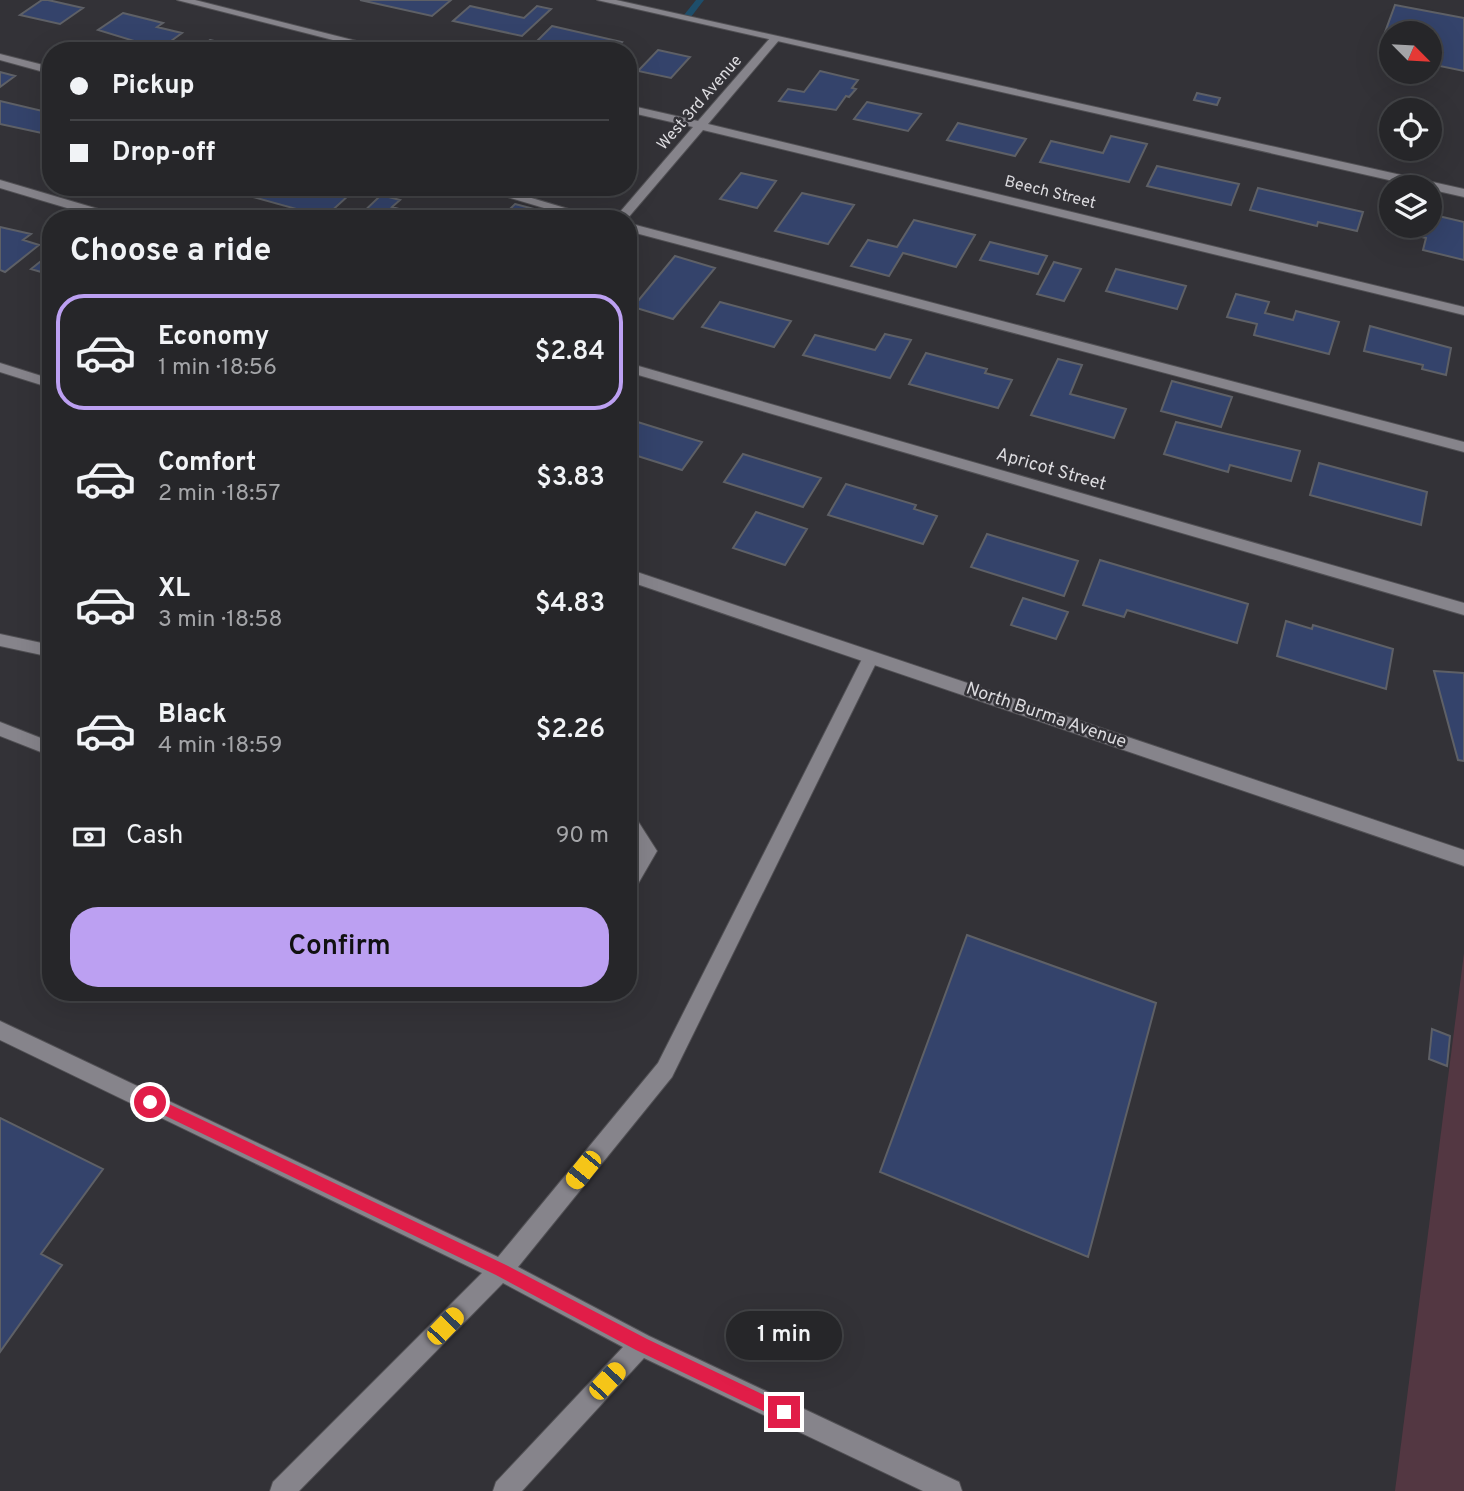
<!DOCTYPE html>
<meta charset="utf-8">
<style>
:root{--surface:#262629;--page:#323235;--text:#f1f3f6;--muted:#a4a5a8;--line:#424346;--accent:#bca0f2}
body{margin:0;font-family:Overpass,sans-serif;background:var(--page);color:var(--text);height:100vh;display:flex;flex-direction:column;font-size:26px;white-space:nowrap}
*{box-sizing:border-box;margin:0}
p{font-size:23px;color:var(--muted)}
.icon{flex:none;width:38px;height:38px;fill:none;stroke:currentColor;stroke-width:2;stroke-linecap:round;stroke-linejoin:round}
.map{position:relative;flex:1;overflow:hidden}
.side{position:absolute;left:42px;top:210px;width:595px;height:791px;display:flex;flex-direction:column;background:var(--surface);border-radius:28px;box-shadow:0 7px 28px #0002,0 0 0 2px var(--line)}
.side>*{flex:none}
.hud{position:absolute;left:42px;top:42px;width:595px;height:154px;border-radius:28px;box-shadow:0 7px 28px #0002,0 0 0 2px var(--line);display:grid;align-content:center;height:154px;padding:0 28px;background:var(--surface)}
.needle{width:46px;rotate:114deg}
.fabs{position:absolute;left:1379px;top:21px;display:grid;gap:14px}
.fabs a{display:grid;place-items:center;width:63px;height:63px;border-radius:50%;background:var(--surface);box-shadow:0 7px 28px #0002,0 0 0 2px var(--line);font-size:35px}
.end{position:absolute;width:32px;height:32px;margin:-16px;border:9px solid #e11d48;background:#fff;box-shadow:0 0 0 4px #fff}
.from{border-radius:50%}
.bubble{position:absolute;height:49px;border-radius:24px;background:var(--surface);box-shadow:0 7px 28px #0002,0 0 0 2px var(--line);font-size:23px;font-weight:600;line-height:49px;text-align:center}
.car{position:absolute;width:21px;height:42px;margin:-21px -10px;border-radius:9px;box-shadow:0 0 5px 2px #0007;background:linear-gradient(#f5c518 24%,#345 0 40%,#f5c518 0 76%,#345 0 86%,#f5c518 0)}
.hud b{display:flex;align-items:center;gap:24px;height:66px;font-size:26px}
.hud b+b{border-top:2px solid var(--line)}
.hud i{width:18px;height:18px;background:var(--text)}
ul{padding:0;list-style:none}
li{display:flex;align-items:center;gap:21px;height:116px;margin:0 14px 10px;padding:0 14px;border:4px solid transparent;border-radius:28px}
li div{flex:1}
li b{display:block;font-size:26px}
li em{font-style:normal;font-weight:600}
li.selected{border-color:var(--accent)}
li>.icon{width:63px;height:63px;stroke-width:1.5}
h2{padding:0 28px;font-size:32px;line-height:84px}
.pay{display:flex;align-items:center;gap:18px;height:77px;padding:0 28px;font-size:26px}
.pay p{margin-inline-start:auto}
.button{display:flex;gap:14px;margin-top:auto;padding:14px 28px}
.button a{flex:1;height:80px;border-radius:28px;background:var(--accent);color:#111;font-size:28px;font-weight:600;line-height:80px;text-align:center}
.map>svg:first-child{display:block}
.green{fill:#533742}
.lines{fill:none;stroke-linecap:round;stroke-linejoin:round}
.stream{fill:#1e4e6b;fill-rule:evenodd}
.building{fill:#34436b;stroke:#5e6066;stroke-width:2}
.lane-casing{stroke:#515054;stroke-width:2}
.street-casing{stroke:#515054;stroke-width:2}
.secondary-casing{stroke:#515054;stroke-width:2}
.lane{fill:#86848b;fill-rule:evenodd}
.street{fill:#86848b;fill-rule:evenodd}
.secondary{fill:#86848b;fill-rule:evenodd}
.route{fill:#e11d48}
.labels{text-anchor:middle;dominant-baseline:central;stroke-width:5;stroke-linejoin:round;paint-order:stroke}
.far-street-label{font-size:16px;fill:#dcdbdf;stroke:#333237}
.street-label{font-size:18px;fill:#dcdbdf;stroke:#333237}
</style>
<div class="map">
<svg width="1464" height="1491" viewBox="0 0 1464 1491">
<rect width="100%" height="100%" fill="#333237"/>
<path class="green" d="M1464 953V1491H1395Z"/>
<g class="lines">
<path class="stream" d="M696 0H704L691 17H685L684 15Z"/>
</g>
<path class="building" d="M42 0H48L83 8 60 24 20 15Z
M360 0H451L432 16Z
M1395 5 1464 18V71L1430 64V33L1384 35Z
M470 6 524 18 537 6 551 9 522 36 453 21Z
M123 13 163 23 157 27 182 33 160 49 98 30Z
M552 26 622 42 614 51H585L567 47 563 51H552L532 46Z
M210 40 256 51H195Z
M658 50 690 57 671 78 638 71Z
M820 71 858 80 852 88 856 89 849 97 846 96 836 110 779 101 788 89 804 92Z
M0 72 15 76 0 87Z
M1197 93 1220 98 1217 105 1194 100Z
M0 101 51 113V135L0 124Z
M867 102 921 114 908 131 854 119Z
M958 123 1026 139 1015 156 947 140Z
M1111 136 1147 144 1129 182 1040 162 1051 141 1103 153Z
M1157 166 1239 184 1231 205 1147 186Z
M741 173 776 181 757 208 720 199Z
M265 187H332L329 190 349 195 325 217 253 197Z
M1258 188 1363 212 1357 231 1318 222 1317 226 1250 210Z
M802 193 854 205 828 244 775 231Z
M381 195 400 200 392 207 434 219H356Z
M515 204 542 211 535 219H500Z
M1430 214 1464 222V260L1423 250 1426 238 1387 229 1391 216V226H1430Z
M914 220 975 235 956 267 903 253 889 276 851 266 868 240 897 247Z
M0 227 31 234 23 240 39 245 5 272 0 270Z
M990 242 1047 256 1038 274 980 260Z
M51 253V275L31 269Z
M675 256 715 268 673 319 633 307Z
M1054 262 1081 269 1064 301 1037 294Z
M1116 269 1186 286 1177 309 1106 291Z
M1236 294 1269 302 1265 313 1293 320 1296 311 1339 322 1329 354 1254 335 1257 324 1227 317Z
M720 302 791 321 774 347 702 327Z
M1370 326 1451 348 1446 375 1422 369 1423 365 1364 351Z
M885 334 911 340 890 378 803 355 815 335 875 350Z
M926 353 987 369 985 373 1012 380 998 408 909 384Z
M1058 359 1082 365 1070 394 1126 409 1114 438 1031 415Z
M1172 381 1232 397 1221 427 1161 411Z
M628 419 702 442 682 470 628 453Z
M1176 422 1300 451 1291 481 1230 465 1228 472 1164 454Z
M743 454 821 478 803 507 724 482Z
M1319 463 1427 492 1421 525 1310 495Z
M846 484 916 505 914 509 937 516 923 544 828 515Z
M756 512 807 529 785 565 733 548Z
M987 534 1078 561 1064 596 971 567Z
M1100 560 1248 604 1237 643 1127 610 1124 617 1083 605Z
M1023 598 1068 612 1056 639 1011 625Z
M1286 621 1312 629 1313 625 1393 649 1386 689 1277 656Z
M1434 671 1464 673V761L1458 760Z
M967 935 1156 1003 1088 1257 880 1172Z
M1432 1029 1450 1036 1447 1066 1429 1059Z
M0 1118 103 1169 41 1254 62 1265 0 1352Z"/>
<g class="lines">
<g class="lane-casing">
<path id="lane" d="M597 0H616L1464 189V197Z
M0 54 51 67V74L0 60Z
M474 187H495L602 219H581Z
M628 223 1464 442V452L628 231Z
M0 634 51 645V657L0 646Z
M871 651 879 657 672 1077 518 1267 649 1336 959 1482 962 1491H923L644 1358 522 1491H493L496 1482 623 1347 503 1283 299 1491H270L273 1482 482 1273 0 1040V1021L498 1257 658 1063 863 657Z
M0 722 51 742V756L0 736Z
M628 813 634 815 657 851 635 889 628 891V866L638 851 628 836Z"/>
</g>
<g class="street-casing">
<path id="street" d="M177 0H195L396 51H376Z
M771 37 780 39 708 124 1464 307V315L703 130 627 219H614L693 127 628 112V105L698 121Z
M0 180 122 216 124 219H104L0 188Z
M628 363 1464 603V615L628 372Z"/>
</g>
<g class="secondary-casing">
<path id="secondary" d="M0 363 51 379V388L0 372Z
M628 569 1464 850V866L628 581Z"/>
</g>
<use href="#lane" class="lane"/>
<use href="#street" class="street"/>
<use href="#secondary" class="secondary"/>
</g>
<path class="route" d="M150 1095 506 1265 647 1339 789 1407 791 1412 789 1418 784 1420 778 1418 636 1350 496 1275 145 1106 143 1102Z"/>
<g class="labels">
<g class="far-street-label">
<text transform="translate(700 103) rotate(-49)">West 3rd Avenue</text>
<text transform="translate(1050 193) rotate(14)">Beech Street</text>
</g>
<g class="street-label">
<text transform="translate(1051 470) rotate(16)">Apricot Street</text>
<text transform="translate(1046 716) rotate(19)">North Burma Avenue</text>
</g>
</g>
</svg>
<div class="fabs">
<a><svg class="needle" viewBox="-14 -14 28 28"><path d="M0-13l5 13h-10z" fill="#e53935"/><path d="M0 13l5-13h-10z" fill="#a4a5a8"/></svg></a>
<a><svg class="icon" aria-label="locate" viewBox="0 0 24 24"><circle cx="12" cy="12" r="6"/><path d="M12 2v4M12 18v4M2 12h4M18 12h4"/></svg></a>
<a><svg class="icon" aria-label="layers" viewBox="0 0 24 24"><path d="M12 4l9 5-9 5-9-5zM3 14l9 5 9-5"/></svg></a>
</div>
<i class="end from" style="left:150px;top:1102px"></i>
<i class="end" style="left:784px;top:1412px"></i>
<div class="bubble" style="left:726px;top:1311px;width:116px">1 min</div>
<i class="car" style="left:583px;top:1170px;rotate:219deg"></i>
<i class="car" style="left:445px;top:1326px;rotate:44deg"></i>
<i class="car" style="left:607px;top:1381px;rotate:43deg"></i>
<div class="hud">
<b><i class="from"></i>Pickup</b>
<b><i></i>Drop-off</b>
</div>
<section class="side">
<h2>Choose a ride</h2>
<ul>
<li class="selected"><svg class="icon" aria-label="car" viewBox="0 0 24 24"><path d="M5 17H2v-5l4-1 3-4h7l3 4 3 1v5h-3M9 17h6M6 11h13"/><circle cx="7" cy="17" r="2"/><circle cx="17" cy="17" r="2"/></svg><div><b>Economy</b><p>1 min · 18:56</p></div><em>$2.84</em></li>
<li><svg class="icon" aria-label="car" viewBox="0 0 24 24"><path d="M5 17H2v-5l4-1 3-4h7l3 4 3 1v5h-3M9 17h6M6 11h13"/><circle cx="7" cy="17" r="2"/><circle cx="17" cy="17" r="2"/></svg><div><b>Comfort</b><p>2 min · 18:57</p></div><em>$3.83</em></li>
<li><svg class="icon" aria-label="car" viewBox="0 0 24 24"><path d="M5 17H2v-5l4-1 3-4h7l3 4 3 1v5h-3M9 17h6M6 11h13"/><circle cx="7" cy="17" r="2"/><circle cx="17" cy="17" r="2"/></svg><div><b>XL</b><p>3 min · 18:58</p></div><em>$4.83</em></li>
<li><svg class="icon" aria-label="car" viewBox="0 0 24 24"><path d="M5 17H2v-5l4-1 3-4h7l3 4 3 1v5h-3M9 17h6M6 11h13"/><circle cx="7" cy="17" r="2"/><circle cx="17" cy="17" r="2"/></svg><div><b>Black</b><p>4 min · 18:59</p></div><em>$2.26</em></li>
</ul>
<div class="pay"><svg class="icon" aria-label="cash" viewBox="0 0 24 24"><path d="M3 7h18v10H3z"/><circle cx="12" cy="12" r="2"/></svg>Cash<p>90 m</p></div>
<div class="button"><a>Confirm</a></div>
</section>
</div>
